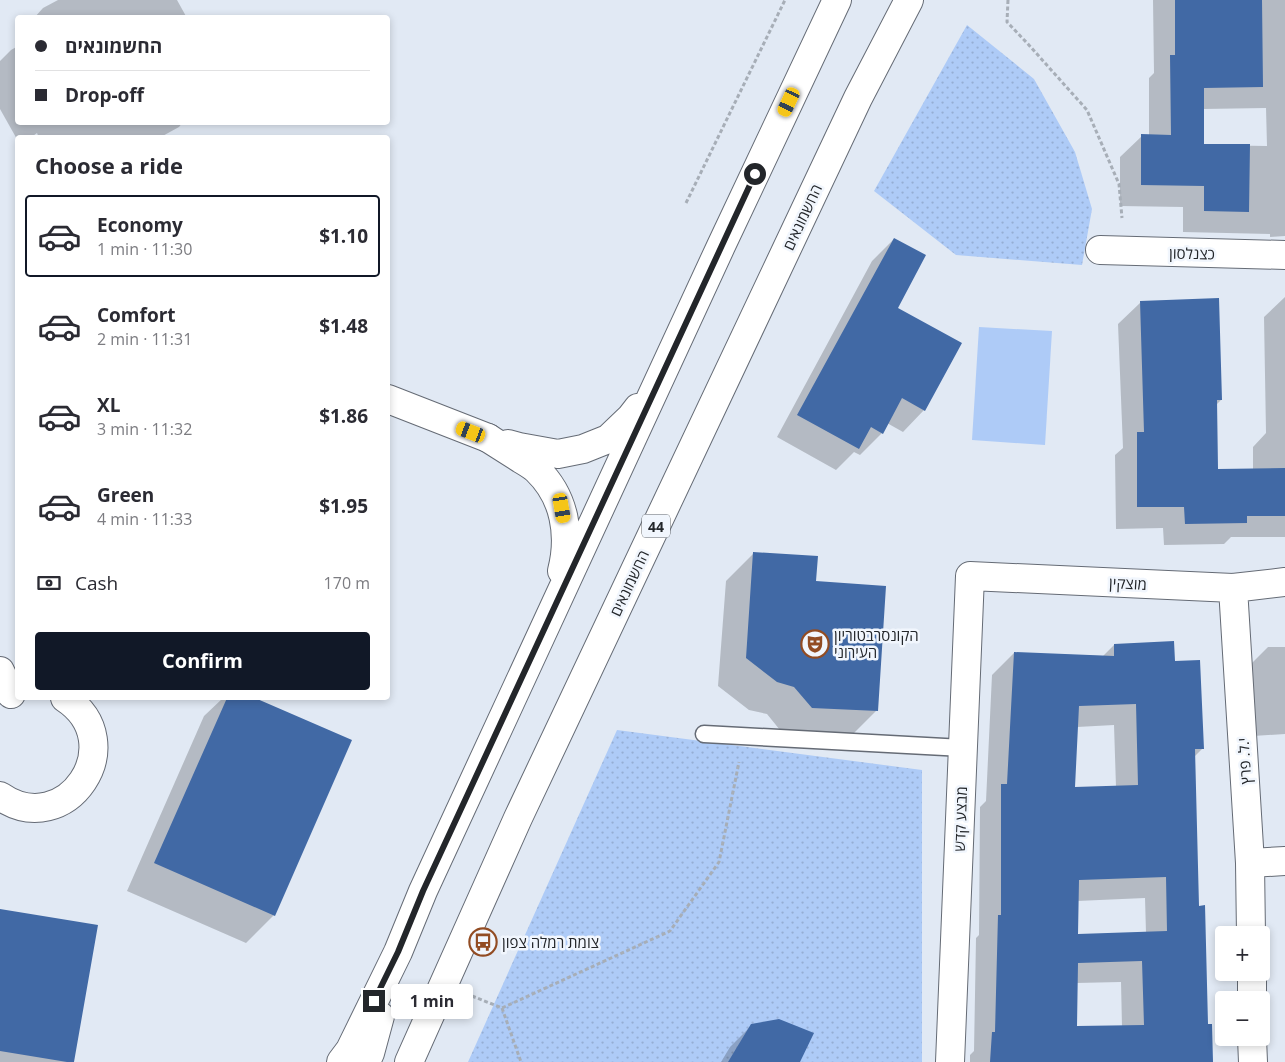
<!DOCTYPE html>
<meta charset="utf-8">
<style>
:root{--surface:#fff;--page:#f7f7f7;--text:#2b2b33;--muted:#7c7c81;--line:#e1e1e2;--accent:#111827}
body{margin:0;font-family:"Open Sans","Noto Sans Hebrew",sans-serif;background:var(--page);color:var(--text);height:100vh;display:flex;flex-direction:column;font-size:19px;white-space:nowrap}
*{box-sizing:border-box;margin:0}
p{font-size:16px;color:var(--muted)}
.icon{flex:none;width:28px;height:28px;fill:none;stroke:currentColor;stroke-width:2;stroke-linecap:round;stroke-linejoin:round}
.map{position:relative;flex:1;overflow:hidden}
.panel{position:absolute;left:15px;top:135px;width:375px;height:565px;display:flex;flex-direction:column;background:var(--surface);border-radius:5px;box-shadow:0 2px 8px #0003}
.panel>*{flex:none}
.banner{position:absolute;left:15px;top:15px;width:375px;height:110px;border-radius:5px;box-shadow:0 2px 8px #0003;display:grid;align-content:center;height:110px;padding:0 20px;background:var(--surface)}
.buttons{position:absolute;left:1215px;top:926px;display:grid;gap:10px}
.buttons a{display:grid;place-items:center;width:55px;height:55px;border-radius:5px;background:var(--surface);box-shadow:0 2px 8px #0003;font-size:25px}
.end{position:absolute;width:22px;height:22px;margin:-11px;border:6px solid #23262a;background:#fff;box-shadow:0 0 0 2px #fff}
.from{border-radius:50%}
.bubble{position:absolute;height:35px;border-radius:5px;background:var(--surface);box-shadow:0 2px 8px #0003;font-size:16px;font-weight:700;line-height:35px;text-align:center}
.car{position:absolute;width:15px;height:30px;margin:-15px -8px;border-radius:6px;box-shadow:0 0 4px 1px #0007;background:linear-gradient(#f5c518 24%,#345 0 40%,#f5c518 0 76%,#345 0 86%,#f5c518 0)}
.banner b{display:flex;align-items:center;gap:18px;height:48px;font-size:19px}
.banner b+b{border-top:1px solid var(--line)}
.banner i{width:12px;height:12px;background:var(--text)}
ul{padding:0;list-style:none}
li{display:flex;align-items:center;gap:15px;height:82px;margin:0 10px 8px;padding:0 10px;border:2px solid transparent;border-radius:5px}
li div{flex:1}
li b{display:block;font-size:19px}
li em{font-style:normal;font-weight:700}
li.selected{border-color:var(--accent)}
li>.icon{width:45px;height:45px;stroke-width:1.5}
h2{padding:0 20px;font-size:22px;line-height:60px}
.pay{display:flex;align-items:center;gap:12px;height:55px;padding:0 20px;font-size:19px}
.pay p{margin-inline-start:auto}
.cta{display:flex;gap:10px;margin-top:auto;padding:10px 20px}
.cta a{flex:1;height:58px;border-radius:5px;background:var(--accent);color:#fff;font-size:20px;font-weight:700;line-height:58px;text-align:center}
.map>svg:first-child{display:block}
.park{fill:url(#park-dots)}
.pitch{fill:#aecbf7}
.shadow{fill:#0003;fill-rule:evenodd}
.building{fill:#4169a5;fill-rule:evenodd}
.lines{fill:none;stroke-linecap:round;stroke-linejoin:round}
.lane-casing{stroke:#656b75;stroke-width:19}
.street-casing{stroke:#656b75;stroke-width:30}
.highway-casing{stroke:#656b75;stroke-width:30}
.path{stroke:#a7aeb7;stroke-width:3;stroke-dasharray:4 2.5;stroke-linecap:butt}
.lane{stroke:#fff;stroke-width:16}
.street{stroke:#fff;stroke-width:28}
.highway{stroke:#fff;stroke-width:28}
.route{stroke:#23262a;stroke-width:6}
.labels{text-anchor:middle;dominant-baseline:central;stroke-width:5;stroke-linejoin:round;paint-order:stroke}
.shield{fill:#f1f6fd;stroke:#616469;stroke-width:1}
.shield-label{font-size:14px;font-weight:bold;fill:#23262a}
.street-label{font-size:15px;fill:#23262a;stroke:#f1f6fd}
.poi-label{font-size:15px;fill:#23262a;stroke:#f1f6fd;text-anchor:start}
</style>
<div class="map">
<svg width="1285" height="1062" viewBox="0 0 1285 1062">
<defs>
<pattern id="park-dots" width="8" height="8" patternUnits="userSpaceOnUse" patternTransform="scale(1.25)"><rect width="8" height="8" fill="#aecbf7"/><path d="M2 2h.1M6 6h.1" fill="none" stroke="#95aed4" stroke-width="1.8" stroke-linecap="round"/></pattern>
</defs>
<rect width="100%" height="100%" fill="#e1e9f4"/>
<path class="park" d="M967 25 1034 79 1075 152 1092 209 1082 265 956 255 874 191Z
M617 730 922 770V1062H468Z"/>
<path class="pitch" d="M979 327 1052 331 1045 445 972 440Z"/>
<path class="shadow" d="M58 0H177L187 18H34L43 8Z
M1153 0H1285V236L1270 237V234L1183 232V207L1120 206V157L1142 136H1149V78L1154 73ZM1266 108 1267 146 1203 145V109Z
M18 46V122H183L179 127 159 138H39L37 133 30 138H18V141L0 109V61L11 50Z
M894 239 896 308 924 410 903 432 887 423 882 433 860 455 854 452 836 470 777 437 872 261Z
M1285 297V537H1231L1224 544 1164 545 1163 528 1116 529 1115 455 1123 448 1118 324 1140 303 1221 400 1216 405V471L1253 470V447L1266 433 1264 317Z
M754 553 814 582 876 711 849 738 784 735 767 714 749 710 718 686 726 581Z
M1114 645 1174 662 1203 748 1194 757 1198 907 1207 1026 1212 1062H970V1055L974 1051 976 938 979 935 980 807 986 801 992 675 1014 653 1103 656ZM1114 725 1116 787 1074 788 1077 727ZM1145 898 1146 933 1077 935V901ZM1121 982 1122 1027H1075L1076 983Z
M1268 647H1285V734L1253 736 1250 665Z
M223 698H252L350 741 274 915 246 943 127 891 204 716Z
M0 910 73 1062H0Z
M752 1025 798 1062H721L730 1047Z"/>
<path class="building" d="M1175 0H1262L1263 87 1204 88V144H1250L1249 212 1204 211V186L1141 185V134L1171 135 1170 55H1175Z
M894 238 926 255 898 308 962 343 925 411 902 398 883 434 871 427 859 449 797 415Z
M1219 298 1222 400H1217L1218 469 1285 468V516H1247V523L1185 524 1184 507H1137V432H1144L1140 301Z
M753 552 818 556 816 581 886 586 878 711 812 708 794 687 777 682 746 658Z
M1174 641 1175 661 1200 660 1204 749H1195L1199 906 1205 905 1208 1024H1212L1213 1062H990L992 1032H995L998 915H1001V784H1007L1014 652 1114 656V644ZM1136 704 1138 785 1075 787 1079 706ZM1166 877 1167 931 1078 934 1079 880ZM1142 961 1144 1025 1077 1026 1078 963Z
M227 698H255L352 740 275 916 154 863Z
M0 909 98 925 74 1062H67L0 1051Z
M779 1019 814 1033 800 1062H728L751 1024Z"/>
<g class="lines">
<g class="lane-casing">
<path id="lane" d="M704 734 963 748"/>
</g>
<g class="street-casing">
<path id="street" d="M1100 250 1285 255
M388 399 488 438
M1233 588 1250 863 1251 935
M0 671 11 694
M0 796C66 842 133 743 65 698
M1250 863 1285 861
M1252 972V1000
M1252 1038 1253 1062
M950 1062 970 576 1233 588 1285 582"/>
</g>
<g class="highway-casing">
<path id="highway" d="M488 438C499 445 510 452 521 459 526 462 533 466 537 470 565 497 571 535 562 571
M508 444 519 447 558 454 583 449 608 439 631 417 638 408
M341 1062 350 1050 398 952 423 891 721 246 837 0
M366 1062 370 1053 380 1016
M409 1062 518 818 858 98 909 0"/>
</g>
<path class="path" d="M1008 0 1007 22 1028 44 1087 110 1119 184 1122 218
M686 203 785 0
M472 996 502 1008 670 931 719 862 739 762
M502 1008 521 1062"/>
<use href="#lane" class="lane"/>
<use href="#street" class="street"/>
<use href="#highway" class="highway"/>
</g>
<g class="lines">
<path class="route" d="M374 1001 398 952 423 891 755 174"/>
</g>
<defs>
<g id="theatre-ring" transform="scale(1.4375)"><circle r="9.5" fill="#f1f6fd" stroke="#924c23" stroke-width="1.5"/><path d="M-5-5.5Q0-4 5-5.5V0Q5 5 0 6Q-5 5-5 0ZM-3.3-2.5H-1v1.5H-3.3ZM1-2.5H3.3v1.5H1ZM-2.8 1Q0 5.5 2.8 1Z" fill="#924c23"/></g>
<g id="bus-ring" transform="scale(1.4375)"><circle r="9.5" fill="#f1f6fd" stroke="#924c23" stroke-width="1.5"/><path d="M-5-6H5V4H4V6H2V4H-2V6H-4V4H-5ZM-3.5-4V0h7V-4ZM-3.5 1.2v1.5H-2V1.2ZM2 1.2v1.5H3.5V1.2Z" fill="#924c23"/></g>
</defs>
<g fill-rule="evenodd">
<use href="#theatre-ring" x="815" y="644"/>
<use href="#bus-ring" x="483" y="942"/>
</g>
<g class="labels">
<rect class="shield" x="642" y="514.5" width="28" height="23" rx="4"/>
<g class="shield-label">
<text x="656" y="526">44</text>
</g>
<g class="street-label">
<text transform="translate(802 217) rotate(-65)">החשמונאים</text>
<text transform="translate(1192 253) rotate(1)">כצנלסון</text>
<text transform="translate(629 583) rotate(-65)">החשמונאים</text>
<text transform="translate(1128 583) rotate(3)">מוצקין</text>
<text transform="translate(1244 761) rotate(-94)">י.ל. פרץ</text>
<text transform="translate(960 819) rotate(-88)">מבצע קדש</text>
</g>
<g class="poi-label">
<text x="834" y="635">הקונסרבטוריון<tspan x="834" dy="17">העירוני</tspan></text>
<text x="502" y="942">צומת רמלה צפון</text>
</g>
</g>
</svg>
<div class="buttons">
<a>+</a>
<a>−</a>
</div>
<i class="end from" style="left:755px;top:174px"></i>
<i class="end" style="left:374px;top:1001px"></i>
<div class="bubble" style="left:391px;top:984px;width:82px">1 min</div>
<i class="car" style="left:789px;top:102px;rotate:205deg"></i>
<i class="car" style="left:471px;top:432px;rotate:291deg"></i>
<i class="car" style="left:562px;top:508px;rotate:170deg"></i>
<div class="banner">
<b><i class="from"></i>החשמונאים</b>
<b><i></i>Drop-off</b>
</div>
<section class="panel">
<h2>Choose a ride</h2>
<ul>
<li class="selected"><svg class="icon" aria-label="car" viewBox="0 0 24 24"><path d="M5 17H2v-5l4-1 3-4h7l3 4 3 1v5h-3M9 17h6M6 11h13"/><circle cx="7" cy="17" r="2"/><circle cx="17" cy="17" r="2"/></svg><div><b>Economy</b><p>1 min · 11:30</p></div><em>$1.10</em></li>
<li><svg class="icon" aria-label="car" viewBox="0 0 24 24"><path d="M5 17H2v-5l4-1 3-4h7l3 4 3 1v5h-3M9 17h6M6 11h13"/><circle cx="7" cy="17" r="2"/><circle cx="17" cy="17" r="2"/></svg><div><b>Comfort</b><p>2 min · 11:31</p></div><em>$1.48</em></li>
<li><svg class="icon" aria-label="car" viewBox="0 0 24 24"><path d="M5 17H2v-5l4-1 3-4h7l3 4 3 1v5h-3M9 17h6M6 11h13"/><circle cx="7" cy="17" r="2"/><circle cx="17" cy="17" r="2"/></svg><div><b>XL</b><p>3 min · 11:32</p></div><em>$1.86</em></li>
<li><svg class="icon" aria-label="car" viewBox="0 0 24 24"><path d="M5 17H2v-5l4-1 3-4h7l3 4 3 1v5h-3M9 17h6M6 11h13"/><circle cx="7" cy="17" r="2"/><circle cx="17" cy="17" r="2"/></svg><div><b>Green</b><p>4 min · 11:33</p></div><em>$1.95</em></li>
</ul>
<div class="pay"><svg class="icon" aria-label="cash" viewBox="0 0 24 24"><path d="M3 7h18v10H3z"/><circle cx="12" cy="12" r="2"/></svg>Cash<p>170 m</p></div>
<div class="cta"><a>Confirm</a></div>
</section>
</div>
